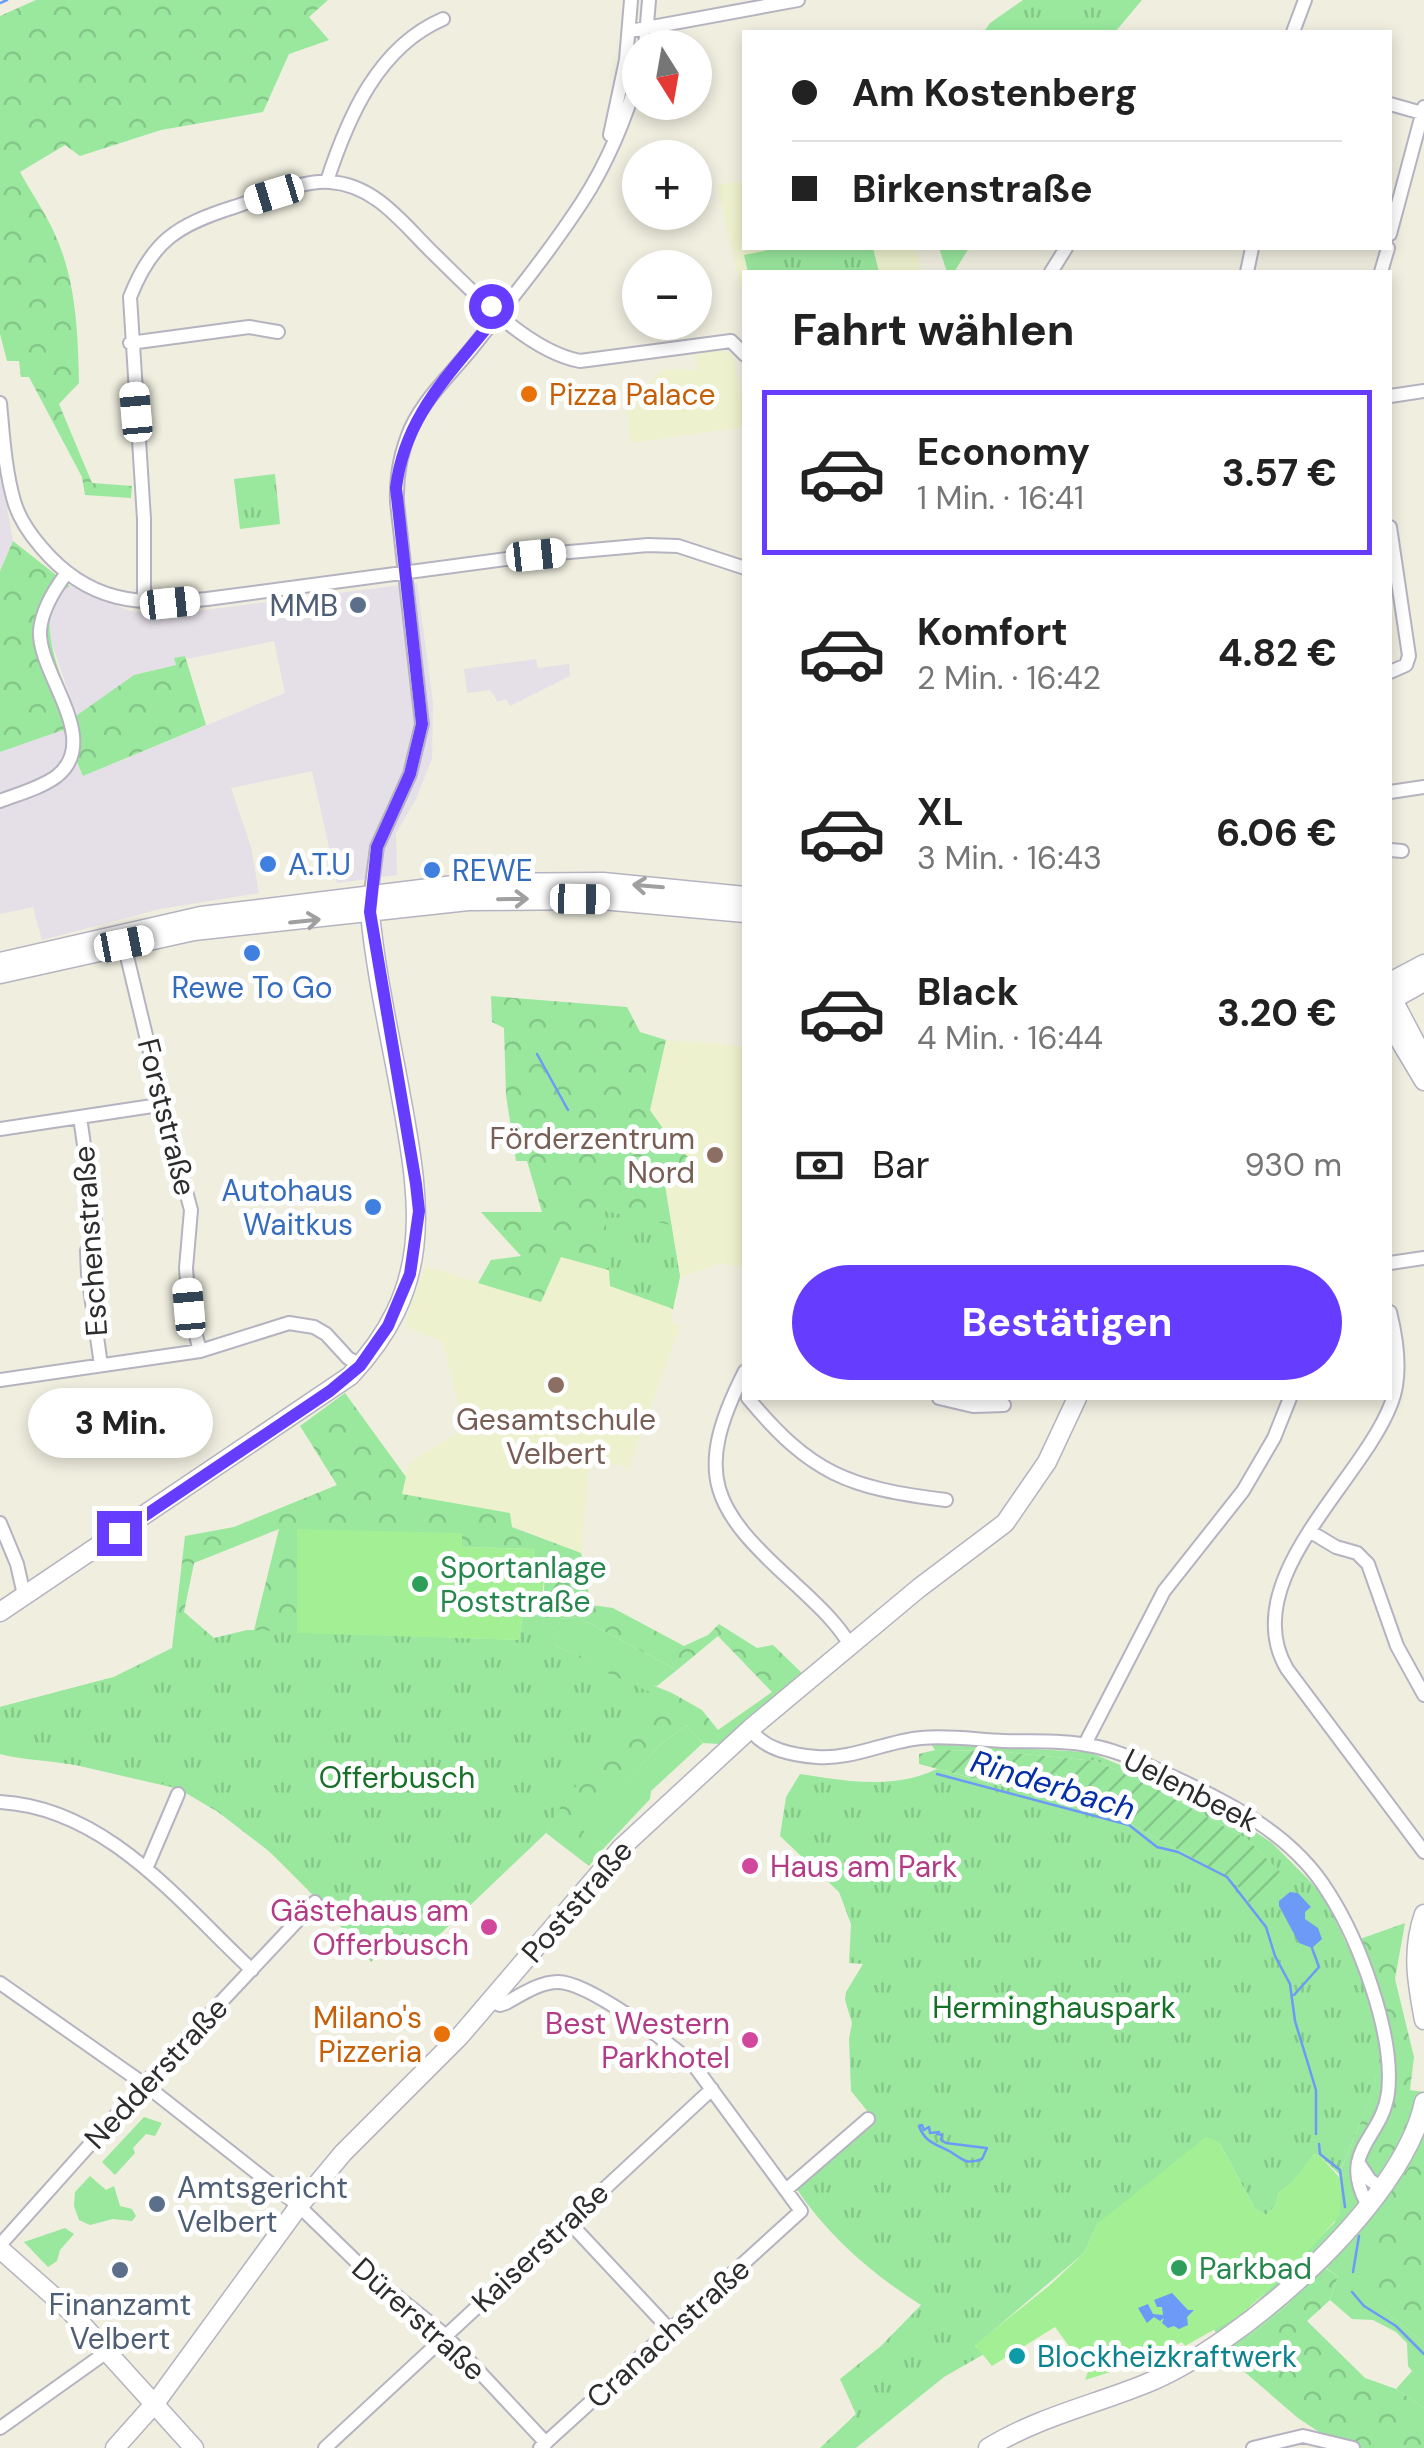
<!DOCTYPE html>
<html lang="de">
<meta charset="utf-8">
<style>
:root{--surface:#fff;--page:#f2f2f2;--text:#222;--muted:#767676;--line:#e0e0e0;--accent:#663cff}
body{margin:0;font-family:"DM Sans",sans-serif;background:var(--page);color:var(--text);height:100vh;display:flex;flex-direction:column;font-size:38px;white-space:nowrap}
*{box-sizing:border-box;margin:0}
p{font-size:32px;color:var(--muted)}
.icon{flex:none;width:55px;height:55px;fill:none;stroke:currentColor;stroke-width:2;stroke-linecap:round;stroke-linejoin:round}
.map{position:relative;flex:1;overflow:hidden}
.panel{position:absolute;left:742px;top:270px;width:650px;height:1130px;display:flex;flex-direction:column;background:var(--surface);border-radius:0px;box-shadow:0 5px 15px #0003}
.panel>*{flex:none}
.hud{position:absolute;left:742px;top:30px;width:650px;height:220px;border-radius:0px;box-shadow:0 5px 15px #0003;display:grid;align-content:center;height:220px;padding:0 50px;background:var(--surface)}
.needle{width:65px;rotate:169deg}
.tools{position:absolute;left:622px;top:30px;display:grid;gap:20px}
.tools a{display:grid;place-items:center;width:90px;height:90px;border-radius:50%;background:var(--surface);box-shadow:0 5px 15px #0003;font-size:50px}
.end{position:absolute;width:45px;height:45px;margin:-22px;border:12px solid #663cff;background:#fff;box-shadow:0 0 0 5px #fff}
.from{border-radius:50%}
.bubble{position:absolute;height:70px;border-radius:35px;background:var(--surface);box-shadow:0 5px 15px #0003;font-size:32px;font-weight:700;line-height:70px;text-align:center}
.car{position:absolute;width:30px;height:60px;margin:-30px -15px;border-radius:12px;box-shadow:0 0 8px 2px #0007;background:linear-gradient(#fff 24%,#345 0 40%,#fff 0 76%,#345 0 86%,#fff 0)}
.hud b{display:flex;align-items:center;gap:35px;height:95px;font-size:38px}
.hud b+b{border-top:2px solid var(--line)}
.hud i{width:25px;height:25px;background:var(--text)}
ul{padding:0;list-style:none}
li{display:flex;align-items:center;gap:30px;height:165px;margin:0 20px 15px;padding:0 30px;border:5px solid transparent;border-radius:0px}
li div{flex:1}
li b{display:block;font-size:38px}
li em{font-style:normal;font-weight:700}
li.on{border-color:var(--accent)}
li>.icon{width:90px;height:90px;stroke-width:1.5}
h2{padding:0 50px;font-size:45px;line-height:120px}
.pay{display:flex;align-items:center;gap:25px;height:110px;padding:0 50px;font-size:38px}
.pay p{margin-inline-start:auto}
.button{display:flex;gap:20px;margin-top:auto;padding:20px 50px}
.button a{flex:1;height:115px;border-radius:60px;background:var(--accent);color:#fff;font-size:40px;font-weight:700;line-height:115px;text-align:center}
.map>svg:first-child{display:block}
.industrial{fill:#e5dfe7}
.education{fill:#eef1ce}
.grass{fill:#99e89e}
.forest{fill:url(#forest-crowns);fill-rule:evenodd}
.park{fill:url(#park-tufts)}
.garden{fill:url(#garden-furrows)}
.pitch{fill:#a3f094}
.water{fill:#6d9af6}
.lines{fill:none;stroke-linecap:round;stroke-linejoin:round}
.stream{stroke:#6d9af6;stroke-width:2.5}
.street-casing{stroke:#b6b3c1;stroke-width:16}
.secondary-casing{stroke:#b6b3c1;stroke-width:21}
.street{stroke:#fff;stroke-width:12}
.secondary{stroke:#fff;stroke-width:18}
.oneway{stroke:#a0a0a0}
.route{stroke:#663cff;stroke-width:12}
.food-dot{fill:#e8710a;stroke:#fff;stroke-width:4}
.service-dot{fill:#5c6f8a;stroke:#fff;stroke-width:4}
.shop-dot{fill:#3f7fe0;stroke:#fff;stroke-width:4}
.education-dot{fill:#8d6e63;stroke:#fff;stroke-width:4}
.leisure-dot{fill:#2e9e5b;stroke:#fff;stroke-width:4}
.hotel-dot{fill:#d1479c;stroke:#fff;stroke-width:4}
.culture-dot{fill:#0f9aa8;stroke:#fff;stroke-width:4}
.labels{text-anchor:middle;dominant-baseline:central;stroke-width:10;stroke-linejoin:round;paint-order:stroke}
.food-label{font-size:30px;fill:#c56008;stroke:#fff;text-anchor:start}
.service-label{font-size:30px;fill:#4e5e75;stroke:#fff;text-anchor:end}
.shop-label{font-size:30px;fill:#366cbe;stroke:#fff;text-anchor:start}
.street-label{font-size:30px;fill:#2d2d2d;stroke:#fff}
.education-label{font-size:30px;fill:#785e54;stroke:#fff;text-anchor:end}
.leisure-label{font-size:30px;fill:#27864d;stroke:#fff;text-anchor:start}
.park-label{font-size:30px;fill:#177028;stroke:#fff}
.hotel-label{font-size:30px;fill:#b23c85;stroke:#fff;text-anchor:end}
.culture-label{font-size:30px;fill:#0d838f;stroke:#fff;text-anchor:start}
.water-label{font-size:32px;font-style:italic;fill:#062ea8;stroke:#fff}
</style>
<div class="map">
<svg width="1424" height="2448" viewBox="0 0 1424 2448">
<defs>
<pattern id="forest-crowns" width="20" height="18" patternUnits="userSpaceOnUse" patternTransform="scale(2.5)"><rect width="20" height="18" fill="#99e89e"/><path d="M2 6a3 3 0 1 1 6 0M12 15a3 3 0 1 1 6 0" fill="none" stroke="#84c788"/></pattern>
<pattern id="park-tufts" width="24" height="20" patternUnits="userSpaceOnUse" patternTransform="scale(2.5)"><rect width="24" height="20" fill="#99e89e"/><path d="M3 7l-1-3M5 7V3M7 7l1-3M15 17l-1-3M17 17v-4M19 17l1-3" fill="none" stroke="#84c788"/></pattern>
<pattern id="garden-furrows" width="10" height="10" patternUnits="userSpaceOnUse" patternTransform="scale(2.5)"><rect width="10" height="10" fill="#99e89e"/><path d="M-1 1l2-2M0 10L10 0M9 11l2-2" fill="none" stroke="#84c788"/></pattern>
</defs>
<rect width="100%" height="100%" fill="#efeedf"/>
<path class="industrial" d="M0 468 13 541 0 571Z
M417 583 433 703 432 758 416 799 396 833 397 875 337 883 312 771 231 788 251 847 259 893 160 909 42 940 33 907 0 914V752L63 730 83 776 285 693 274 641 187 659 185 656 174 659 176 665 134 675 77 717 48 632 51 613 63 589 70 586 130 611 173 614Z
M536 659 538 668 569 664 570 676 510 706 506 699 498 702 490 690 467 693 464 669Z"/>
<path class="education" d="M745 180V248H916L922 272H745V305L717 186Z
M723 350 733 355 745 413 744 427 631 443 625 405 664 369 698 370 695 354Z
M666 1040 745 1046V1269L722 1263 680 1278 671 1322 680 1326 629 1468 590 1458 581 1553 512 1526 402 1494 409 1463 464 1429 443 1342 405 1326 425 1266 541 1302 561 1256 663 1172 691 1160 678 1150 650 1110Z"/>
<path class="grass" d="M578 1617 677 1670 657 1686 650 1685 556 1646 560 1619Z
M686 1725 703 1743 651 1791 650 1799 605 1847 580 1829 660 1745Z
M144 2117 162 2123 155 2136 146 2134 133 2148 135 2153 115 2175 102 2162Z
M1415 2161 1381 2308 1424 2343V2408L1396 2389 1412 2371 1408 2366 1407 2343 1396 2332 1373 2320 1352 2319 1330 2300 1338 2276 1326 2268 1284 2308 1226 2356 1214 2329 1242 2314 1255 2303 1335 2222 1341 2179 1339 2174 1343 2165Z
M90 2176 106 2190 114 2186 120 2206 132 2209 136 2216 132 2221 113 2219 90 2225 79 2220 74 2206 75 2192Z
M65 2228 74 2234 60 2250 57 2261 48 2267 24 2242Z"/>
<path class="forest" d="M36 0H328L309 17 329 40 289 54 263 112 161 130 80 156 65 145 20 172C30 191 43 209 52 228 76 277 78 330 79 383L59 404 92 483 132 486 131 498 85 495 82 477 29 377H21L19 361H7L0 334V16Z
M13 541 70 586C26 607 65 685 76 716L134 675 176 665 174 658 185 656 206 725 83 776 63 730 0 752V571Z
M491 996 627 1007 640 1032 666 1040 650 1110 678 1150 692 1159 663 1173 680 1277 612 1271 561 1257 541 1302 478 1283 491 1260 521 1256 481 1212H542L527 1161H516L506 1095 504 1028 492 1022Z
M345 1393 406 1477 402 1494 510 1513 512 1527 581 1553 591 1605 613 1608 684 1646 708 1635 719 1624 757 1648 773 1645 804 1675 719 1744 703 1743 686 1725 660 1745 581 1829 605 1847 589 1866 546 1833 567 1793 306 1888 270 1852 218 1812 179 1789 71 1764 0 1754V1707L114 1677 172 1648 185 1536 234 1527 337 1485 300 1426ZM279 1529 254 1630 214 1638 184 1612 194 1563ZM297 1530 462 1547 534 1549 532 1571 545 1572 543 1606 519 1640 297 1633ZM578 1617 677 1670 718 1636 772 1692 718 1730 702 1710 672 1693 556 1646 560 1619Z
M1405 1923 1395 1979 1414 2057 1410 2090 1424 2092V2343L1381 2308 1365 2226 1413 2162 1383 2169 1373 2164 1343 2165 1376 2084 1366 1985 1346 1944Z
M1325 2268 1338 2276 1330 2300 1307 2321 1365 2378 1396 2389 1424 2408V2448H1343L1298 2418 1226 2356 1284 2308Z"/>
<path class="park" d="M1023 0H1142L1115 32H984L990 23Z
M778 248H873L879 272H748L744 255Z
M939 248H969L954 272H947Z
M275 474 280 524 240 529 234 479Z
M605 1211 671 1225 680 1277 673 1309 610 1286Z
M523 1613 560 1619 555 1654 568 1655 652 1693 607 1757 568 1794 546 1833 414 1959 397 1946 380 1952 371 1962C322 1904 251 1819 179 1790 151 1778 99 1768 68 1764 46 1760 22 1760 0 1754V1707L114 1677 173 1648 247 1630 519 1640Z
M931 1744 1089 1752 1214 1804 1272 1843 1307 1878 1325 1898 1366 1985 1375 2061 1376 2085 1339 2174 1320 2156 1314 2154 1292 2183 1279 2192 1276 2205 1266 2215 1255 2209 1219 2142 1098 2223 1084 2253 975 2346 984 2354 944 2377 856 2448H820L856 2414 840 2379 881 2346 921 2305C872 2274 828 2236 796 2188L873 2118 851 2091 849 2039 852 2023 845 2000 846 1992 863 1964 849 1963 851 1924 839 1892 780 1836 786 1797 800 1774C846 1781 894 1790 937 1769L1118 1817 1233 1880 1251 1904 1290 1883 1247 1839 1149 1785 1096 1761 994 1751 935 1750Z"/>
<path class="garden" d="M935 1750 994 1751 1096 1761 1149 1785 1247 1839 1291 1883 1251 1905 1233 1880 1118 1817 919 1764V1754Z"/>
<path class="pitch" d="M297 1529 462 1533V1547L534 1549 532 1571 545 1572 540 1614 523 1613 519 1640 297 1633Z
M1206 2137 1219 2142 1255 2209 1266 2215 1276 2205 1279 2192 1292 2182 1314 2154 1320 2156 1341 2179 1340 2215 1302 2258 1242 2314 1185 2346 1182 2342 1157 2354 1160 2363 1148 2368C1141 2357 1137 2354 1125 2359L1120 2369 1085 2380 1088 2372 1055 2327 992 2366 975 2345 1050 2285 1084 2253 1098 2223Z"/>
<path class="water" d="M1290 1892 1298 1893 1311 1907 1305 1912V1919L1318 1928 1322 1939 1312 1948 1299 1943 1279 1906V1901Z
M1172 2293 1188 2310H1194L1187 2317 1188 2325 1179 2329 1174 2326 1168 2328 1162 2323 1164 2318 1160 2321 1154 2317 1147 2323 1138 2308 1148 2304 1153 2314 1163 2315 1162 2307H1157L1154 2300Z"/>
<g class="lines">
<path class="stream" d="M0 3 7 0
M537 1054 568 1110
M937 1774 1129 1825 1157 1847 1178 1852 1227 1877 1266 1927 1275 1956 1290 1984 1295 2021 1316 2090V2134
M1294 1995 1319 1967 1312 1948
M1319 2144 1320 2154 1340 2170 1345 2207
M986 2148 946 2143 941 2140 942 2135 937 2134 939 2132 930 2133 929 2127 924 2130 922 2125 919 2126C925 2143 937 2144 951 2152 963 2160 967 2165 982 2159L987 2148
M1353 2272 1359 2236
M1352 2292 1364 2306 1396 2326 1424 2354"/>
<g class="street-casing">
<path id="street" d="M630 31 798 0
M1293 32 1305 0
M645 48 649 0
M1390 104 1422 113
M610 135 626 60 631 0
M327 181C348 117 378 47 443 19
M1390 234 1424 107
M1051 272 1066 248
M1247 272 1252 248
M1381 272 1388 248
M130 343 249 327 278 332
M1390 396 1424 391
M0 403C3 435 5 470 14 501 19 519 29 533 41 547 88 603 138 606 207 599L536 555 648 545 678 546 745 568
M1390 527 1409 656 1406 665 1390 672
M144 602V519L130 297C152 241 177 225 234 207 262 198 300 180 330 182 376 185 403 224 434 254 472 291 527 351 580 361L731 341 745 355
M1390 792 1424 787
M0 801C18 794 41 788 57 776 103 739 37 673 40 630 42 610 54 590 66 574
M1390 850 1402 851
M370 900 377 847 410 774 422 724 397 502C396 476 401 451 411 428 426 396 455 370 476 343 513 297 550 251 582 202 608 162 627 115 640 70
M124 944 161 1098 159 1105 167 1121 191 1210 186 1268 189 1309 200 1351
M80 1117 95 1222 87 1251 88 1274 101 1365
M0 1129 159 1105
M1390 1263 1424 1258
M1390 1312C1397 1340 1402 1377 1391 1404 1362 1481 1235 1581 1287 1669L1424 1852
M745 1371C692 1475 712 1509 794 1583 814 1602 836 1621 850 1645
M0 1380 200 1351 289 1323 314 1327 326 1334 348 1358 360 1365
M748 1398C811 1474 848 1488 946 1500
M939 1398 973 1406 1004 1405
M0 1523 17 1564 24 1595
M1311 1532 1336 1547 1357 1553 1368 1564 1397 1646 1424 1695
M750 1729C765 1750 792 1755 817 1757 851 1760 887 1741 921 1738 948 1735 977 1740 1004 1741 1031 1742 1061 1740 1087 1745 1115 1749 1140 1762 1165 1773 1227 1802 1291 1832 1328 1892 1359 1940 1395 2035 1388 2093 1382 2139 1338 2150 1367 2204
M1085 1744 1164 1591 1243 1491 1274 1438 1290 1398
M0 1802C107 1808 179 1902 252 1970
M146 1869 178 1794
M0 1983 144 2084 299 2206 369 2274 445 2335 546 2443
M491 2001 500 2005 506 2003C522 1994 540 1982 558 1982 588 1982 668 2042 693 2064L801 2211 540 2448
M1358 2162 1370 2180 1380 2187
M787 2189 868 2119
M568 2221 671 2331
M0 2245 144 2084 315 1902
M0 2428 108 2351
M325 2448 712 2089
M1253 2448 1303 2436 1353 2448"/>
</g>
<g class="secondary-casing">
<path id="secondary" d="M0 962 201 916 470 883 603 882 745 896
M0 974 194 931 468 901 602 900 745 913
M1390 982 1424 964
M1390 994 1424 1059
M1390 1001 1424 982
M1390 1024 1424 1081
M0 1612 350 1376C432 1289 422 1211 402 1102 391 1040 376 976 370 913
M1424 1914C1411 1951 1417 1983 1424 2020
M0 2249 70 2311 194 2448
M115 2448 156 2402 299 2206 343 2153 460 2036 621 1848 750 1729 919 1588 1005 1523 1047 1462 1077 1398
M988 2448C1036 2418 1093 2405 1145 2384 1239 2347 1403 2204 1424 2102"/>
</g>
<use href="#street" class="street"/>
<use href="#secondary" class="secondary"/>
</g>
<defs><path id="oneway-shaft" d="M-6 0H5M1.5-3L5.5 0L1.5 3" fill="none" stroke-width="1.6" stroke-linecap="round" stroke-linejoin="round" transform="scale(2.5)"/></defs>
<g class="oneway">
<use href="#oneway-shaft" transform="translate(648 886) rotate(-175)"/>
<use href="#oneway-shaft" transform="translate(513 899) rotate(-1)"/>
<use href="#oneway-shaft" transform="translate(305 921) rotate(-6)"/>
</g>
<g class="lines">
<path class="route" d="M119 1533 330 1391 360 1366 388 1326 410 1274 419 1211 416 1184 370 912 377 847 410 774 422 724 396 488C405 412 455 370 499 312L491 306"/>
</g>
<g class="food-dot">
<circle cx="529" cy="394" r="10"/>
<circle cx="442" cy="2034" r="10"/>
</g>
<g class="service-dot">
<circle cx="358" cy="605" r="10"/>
<circle cx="157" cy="2204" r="10"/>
<circle cx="120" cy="2270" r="10"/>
</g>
<g class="shop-dot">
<circle cx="268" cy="864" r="10"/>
<circle cx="432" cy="870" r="10"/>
<circle cx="252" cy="953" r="10"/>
<circle cx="373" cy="1207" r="10"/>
</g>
<g class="education-dot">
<circle cx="715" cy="1155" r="10"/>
<circle cx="556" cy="1385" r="10"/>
</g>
<g class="leisure-dot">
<circle cx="420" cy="1584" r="10"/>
<circle cx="1179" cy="2268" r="10"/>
</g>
<g class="hotel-dot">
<circle cx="750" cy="1866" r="10"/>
<circle cx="489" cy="1927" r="10"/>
<circle cx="750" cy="2040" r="10"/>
</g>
<circle class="culture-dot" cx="1017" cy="2356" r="10"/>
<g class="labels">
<g class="food-label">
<text x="549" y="394">Pizza Palace</text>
<text x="422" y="2017" text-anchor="end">Milano's<tspan x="422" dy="34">Pizzeria</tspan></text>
</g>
<g class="service-label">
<text x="338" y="605">MMB</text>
<text x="177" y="2187" text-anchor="start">Amtsgericht<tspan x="177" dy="34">Velbert</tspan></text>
<text x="120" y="2304" text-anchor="middle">Finanzamt<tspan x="120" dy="34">Velbert</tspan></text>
</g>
<g class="shop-label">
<text x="288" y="864">A.T.U</text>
<text x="452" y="870">REWE</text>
<text x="252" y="987" text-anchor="middle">Rewe To Go</text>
<text x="353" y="1190" text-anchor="end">Autohaus<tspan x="353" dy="34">Waitkus</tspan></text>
</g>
<g class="street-label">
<text transform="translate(167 1117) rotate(76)">Forststraße</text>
<text transform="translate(90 1241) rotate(-94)">Eschenstraße</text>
<text transform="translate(1191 1790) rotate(27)">Uelenbeek</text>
<text transform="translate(577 1901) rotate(-49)">Poststraße</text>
<text transform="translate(156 2073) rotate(-47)">Nedderstraße</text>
<text transform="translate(540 2247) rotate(-43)">Kaiserstraße</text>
<text transform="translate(419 2319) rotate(42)">Dürerstraße</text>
<text transform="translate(668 2333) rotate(-42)">Cranachstraße</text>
</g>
<g class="education-label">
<text x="695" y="1138">Förderzentrum<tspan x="695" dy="34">Nord</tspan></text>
<text x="556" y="1419" text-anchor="middle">Gesamtschule<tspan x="556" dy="34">Velbert</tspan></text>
</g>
<g class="leisure-label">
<text x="440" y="1567">Sportanlage<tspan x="440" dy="34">Poststraße</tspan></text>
<text x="1199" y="2268">Parkbad</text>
</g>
<g class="park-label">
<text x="397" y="1777">Offerbusch</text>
<text x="1054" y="2007">Herminghauspark</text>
</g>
<g class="hotel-label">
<text x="770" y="1866" text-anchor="start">Haus am Park</text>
<text x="469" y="1910">Gästehaus am<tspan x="469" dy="34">Offerbusch</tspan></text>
<text x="730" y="2023">Best Western<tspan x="730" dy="34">Parkhotel</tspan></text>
</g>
<g class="culture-label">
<text x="1037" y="2356">Blockheizkraftwerk</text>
</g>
<g class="water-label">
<text transform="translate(1053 1785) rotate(17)">Rinderbach</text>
</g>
</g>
</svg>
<div class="tools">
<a><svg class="needle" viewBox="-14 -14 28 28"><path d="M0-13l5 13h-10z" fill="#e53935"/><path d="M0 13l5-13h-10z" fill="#767676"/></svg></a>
<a>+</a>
<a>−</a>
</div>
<i class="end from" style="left:491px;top:306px"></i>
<i class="end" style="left:119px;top:1533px"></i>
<div class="bubble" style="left:28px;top:1388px;width:185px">3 Min.</div>
<i class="car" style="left:274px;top:194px;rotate:253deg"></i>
<i class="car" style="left:136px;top:412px;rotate:355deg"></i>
<i class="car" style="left:536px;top:555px;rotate:84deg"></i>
<i class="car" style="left:170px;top:603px;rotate:84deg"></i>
<i class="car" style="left:580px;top:899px;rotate:91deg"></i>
<i class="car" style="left:124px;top:944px;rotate:79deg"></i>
<i class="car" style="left:189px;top:1308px;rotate:355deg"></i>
<div class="hud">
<b><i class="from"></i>Am Kostenberg</b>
<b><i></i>Birkenstraße</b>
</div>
<section class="panel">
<h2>Fahrt wählen</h2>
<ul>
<li class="on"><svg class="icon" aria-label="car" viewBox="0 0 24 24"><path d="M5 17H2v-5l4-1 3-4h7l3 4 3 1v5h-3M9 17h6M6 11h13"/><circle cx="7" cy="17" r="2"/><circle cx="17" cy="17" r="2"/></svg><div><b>Economy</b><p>1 Min. · 16:41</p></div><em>3.57 €</em></li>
<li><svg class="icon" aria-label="car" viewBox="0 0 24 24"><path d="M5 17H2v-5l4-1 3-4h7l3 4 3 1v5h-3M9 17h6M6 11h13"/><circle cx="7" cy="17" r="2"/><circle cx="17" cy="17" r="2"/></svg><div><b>Komfort</b><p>2 Min. · 16:42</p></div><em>4.82 €</em></li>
<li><svg class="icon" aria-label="car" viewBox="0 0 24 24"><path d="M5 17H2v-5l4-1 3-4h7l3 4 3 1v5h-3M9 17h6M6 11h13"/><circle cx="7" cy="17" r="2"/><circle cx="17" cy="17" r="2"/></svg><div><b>XL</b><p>3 Min. · 16:43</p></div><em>6.06 €</em></li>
<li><svg class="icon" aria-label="car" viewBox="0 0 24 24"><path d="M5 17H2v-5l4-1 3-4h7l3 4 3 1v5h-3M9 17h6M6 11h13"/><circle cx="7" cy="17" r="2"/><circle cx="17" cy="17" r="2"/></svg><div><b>Black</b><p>4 Min. · 16:44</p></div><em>3.20 €</em></li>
</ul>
<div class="pay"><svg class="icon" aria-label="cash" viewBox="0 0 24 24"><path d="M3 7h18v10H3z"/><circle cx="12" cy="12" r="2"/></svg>Bar<p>930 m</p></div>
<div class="button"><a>Bestätigen</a></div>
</section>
</div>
